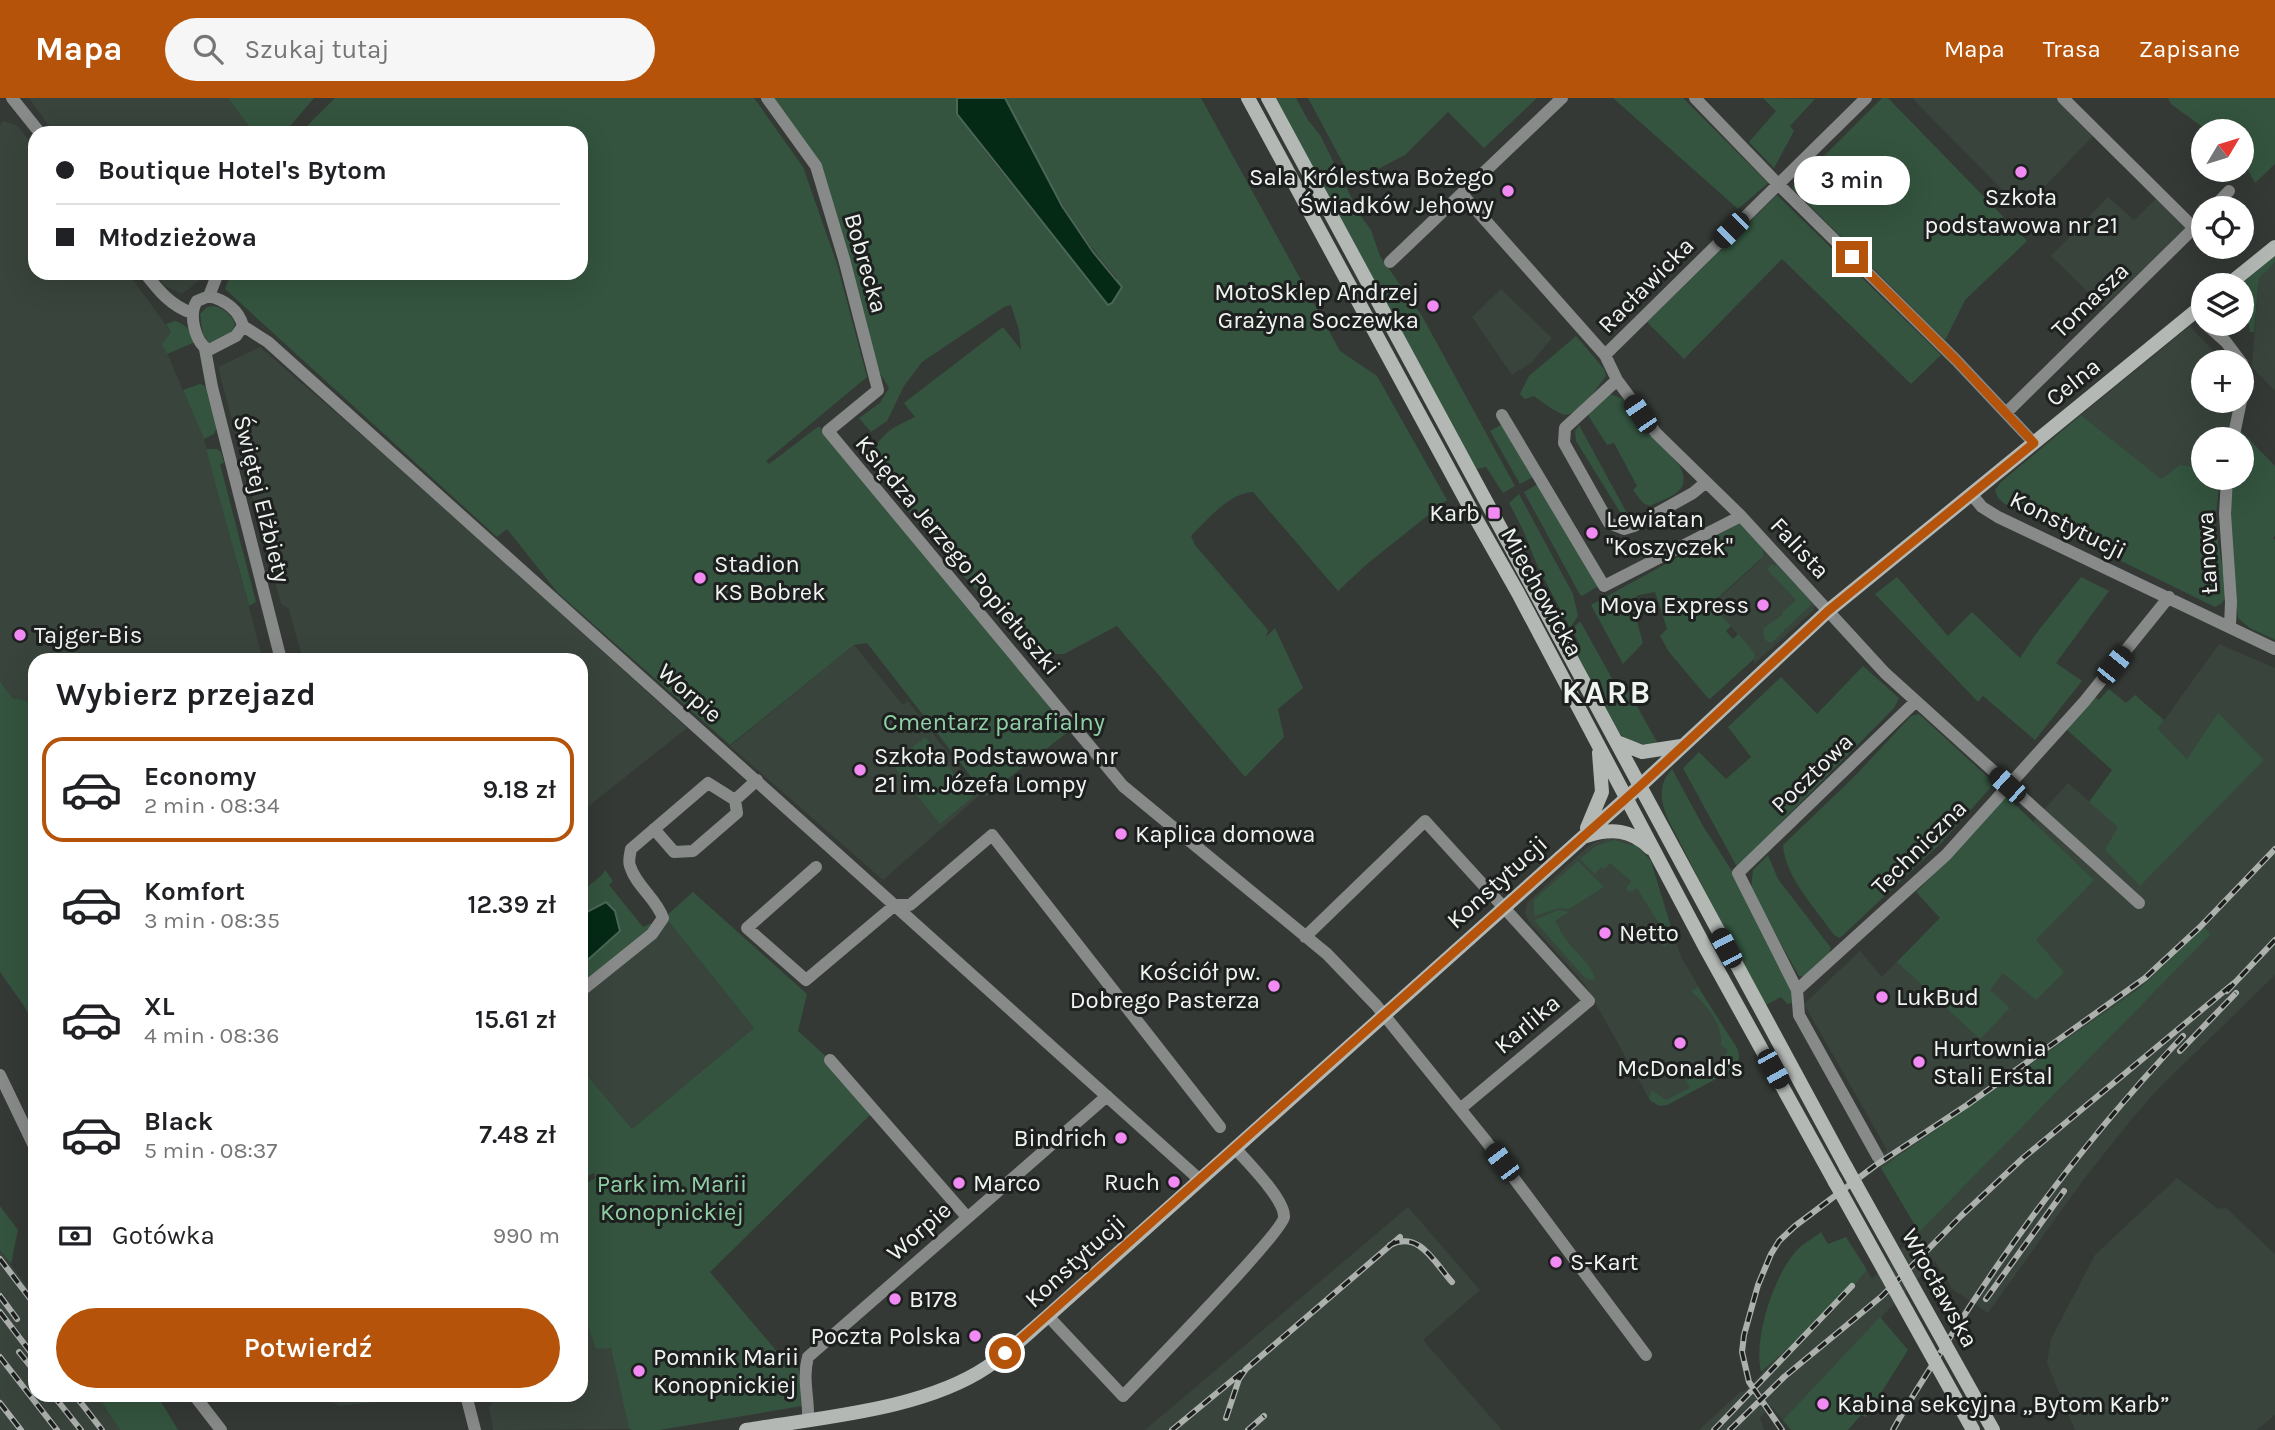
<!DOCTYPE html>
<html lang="pl">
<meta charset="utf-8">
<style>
:root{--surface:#fff;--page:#f6f6f6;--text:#202124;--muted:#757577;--line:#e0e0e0;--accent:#b45309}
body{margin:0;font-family:Karla,sans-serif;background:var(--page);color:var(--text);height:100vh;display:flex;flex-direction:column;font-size:26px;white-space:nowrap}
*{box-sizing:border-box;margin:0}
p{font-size:23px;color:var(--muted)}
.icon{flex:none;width:38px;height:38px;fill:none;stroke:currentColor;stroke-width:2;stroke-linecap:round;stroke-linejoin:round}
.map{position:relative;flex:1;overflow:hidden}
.details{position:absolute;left:28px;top:555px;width:560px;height:749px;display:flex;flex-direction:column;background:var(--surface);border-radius:21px;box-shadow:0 7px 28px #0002}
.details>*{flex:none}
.top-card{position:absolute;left:28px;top:28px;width:560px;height:154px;border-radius:21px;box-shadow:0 7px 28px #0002;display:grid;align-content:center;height:154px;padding:0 28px;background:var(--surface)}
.needle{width:46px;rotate:52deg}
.controls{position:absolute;left:2191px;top:21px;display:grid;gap:14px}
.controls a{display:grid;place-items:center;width:63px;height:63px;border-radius:50%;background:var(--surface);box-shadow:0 7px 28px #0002;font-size:35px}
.end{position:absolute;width:32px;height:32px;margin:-16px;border:9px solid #b45309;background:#fff;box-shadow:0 0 0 4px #fff}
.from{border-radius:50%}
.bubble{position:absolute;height:49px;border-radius:24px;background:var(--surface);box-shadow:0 7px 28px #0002;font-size:23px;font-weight:600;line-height:49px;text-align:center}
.car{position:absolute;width:21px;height:42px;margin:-21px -10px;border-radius:9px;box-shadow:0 0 5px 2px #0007;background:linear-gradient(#222 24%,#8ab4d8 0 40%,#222 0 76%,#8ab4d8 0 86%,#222 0)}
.top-card b{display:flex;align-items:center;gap:24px;height:66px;font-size:26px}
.top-card b+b{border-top:2px solid var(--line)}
.top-card i{width:18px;height:18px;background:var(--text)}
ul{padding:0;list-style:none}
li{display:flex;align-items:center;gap:21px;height:105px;margin:0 14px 10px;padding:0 14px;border:4px solid transparent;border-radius:21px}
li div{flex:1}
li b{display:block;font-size:26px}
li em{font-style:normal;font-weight:600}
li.selected{border-color:var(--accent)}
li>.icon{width:63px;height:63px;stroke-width:1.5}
h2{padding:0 28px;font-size:32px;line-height:84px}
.pay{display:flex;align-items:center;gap:18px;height:77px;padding:0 28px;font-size:26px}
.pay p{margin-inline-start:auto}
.primary-button{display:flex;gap:14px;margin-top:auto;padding:14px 28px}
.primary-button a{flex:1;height:80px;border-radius:42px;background:var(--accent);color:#fff;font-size:28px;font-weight:600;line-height:80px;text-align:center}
header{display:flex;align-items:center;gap:42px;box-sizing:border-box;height:98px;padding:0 35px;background:var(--accent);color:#fff}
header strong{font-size:33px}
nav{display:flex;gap:38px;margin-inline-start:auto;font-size:24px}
.search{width:490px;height:63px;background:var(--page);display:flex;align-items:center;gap:18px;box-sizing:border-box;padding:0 24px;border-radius:38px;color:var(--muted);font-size:26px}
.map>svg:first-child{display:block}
.built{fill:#39443c}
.green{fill:#34543f}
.water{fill:#042915;stroke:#4b6657;stroke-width:2}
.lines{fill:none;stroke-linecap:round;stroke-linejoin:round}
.street{stroke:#878a88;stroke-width:12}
.secondary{stroke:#b3b8b5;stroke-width:14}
.rail-casing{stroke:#adb1ae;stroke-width:6}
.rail{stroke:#1d201e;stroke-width:3.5;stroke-dasharray:10;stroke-linecap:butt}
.secondary-bridge{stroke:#b3b8b5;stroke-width:14}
.route{stroke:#b45309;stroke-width:9}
.poi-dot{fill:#f28af3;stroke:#1d201e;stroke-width:2.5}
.labels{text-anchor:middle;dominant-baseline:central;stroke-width:6;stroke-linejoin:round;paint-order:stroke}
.poi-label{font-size:24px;fill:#f0f4f1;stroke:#1d201e;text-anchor:start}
.street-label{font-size:24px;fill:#f0f4f1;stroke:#1d201e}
.park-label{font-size:24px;fill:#91d0a7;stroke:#1d201e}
.district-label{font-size:32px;font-weight:bold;letter-spacing:2px;fill:#f0f4f1;stroke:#1d201e}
</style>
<header>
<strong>Mapa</strong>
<div class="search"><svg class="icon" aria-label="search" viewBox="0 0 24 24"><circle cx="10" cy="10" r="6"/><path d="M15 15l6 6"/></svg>Szukaj tutaj</div>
<nav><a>Mapa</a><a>Trasa</a><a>Zapisane</a></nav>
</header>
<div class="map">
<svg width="2275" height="1332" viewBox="0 0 2275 1332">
<rect width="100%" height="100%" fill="#343935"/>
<path class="built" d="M29 0H228L254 35H54Z
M1912 0H2057L2095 36 2022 112Z
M3 23 18 28 35 50V175H128L171 234 163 246 204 341 263 562H35V610L24 602 12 600 0 583V28Z
M2108 99 2134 122 2157 100 2187 131 2103 209 2051 158Z
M2275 164V293L2252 269 2259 180Z
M155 175H209L182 196 165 188Z
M1501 191 1552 240 1532 264 1512 277 1472 219Z
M2190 228 2224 264H2203V303H2242L2234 341H2203V370L2180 367 2161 382 2081 317Z
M260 249 432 398 687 630 581 714V562H303L289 511 281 506 218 269Z
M1763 448 1815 505V508L1813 513 1754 566V554L1711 507 1760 463Z
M2219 546 2275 570V877L2158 991 2131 1022 2084 1081 1988 1215 1952 1191 1935 1163 1783 1322 1771 1308 1760 1320 1764 1332H1699L1740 1294 1745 1293 1784 1252 1842 1202 1867 1172 1872 1181 2211 835 2204 830 2140 890 1881 1070 1875 1060 1887 1052 1804 906 1860 853 1882 879 2032 725 2068 685 2119 729 2187 661 2158 631Z
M854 547 903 607 908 603 980 697 883 782 730 648Z
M1612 739 1629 741 1649 760 1681 859 1739 957 1737 967 1731 973 1663 1008 1651 1004 1584 885 1529 824 1525 815 1527 805 1582 754 1593 745Z
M665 819 754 930 632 1031 581 970V885Z
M2177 1080 2218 1111 2225 1109 2275 1156V1317L2257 1332H2075L2047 1265 2051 1241 2095 1157Z
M1408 1109 1480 1192 1423 1242 1502 1332H1145Z
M0 1152 35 1199V1297H97L120 1332H0Z
M581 1208 596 1251 611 1249 629 1331 493 1332 489 1309 498 1297H581Z
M323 1297H402L387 1299 386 1303 339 1308Z"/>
<path class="green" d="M228 0H314L284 35H254Z
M335 0H754L803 69 837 166 867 279 766 363 769 366 819 328 1069 633 986 698 867 545 854 547 730 647 558 495 507 431 497 439 225 191 231 175H581V35H300Z
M769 0H957V16L989 59 1108 207 1117 180C1067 124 1039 66 1005 0H1201L1340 253 1377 278 1447 402 1367 466 1338 493 1253 394C1229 395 1207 422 1191 438L1195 447 1268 532 1266 539 1275 530 1303 590 1278 611 1284 639 1245 679 1117 528 1064 556H1041L1034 560 881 381 870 358C882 335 891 330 915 319L904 305 1003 229 1021 252 1019 232 1011 207 1004 209 922 264 904 288 887 323 871 334 859 320 880 305 889 290 880 275 815 59Z
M1275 0H1296L1308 22 1320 37 1360 117 1371 132 1380 158 1422 218 1515 388 1503 395 1486 369 1477 371 1471 362Z
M1308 0H1537L1484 50 1448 14 1405 57 1353 84Z
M1613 0H1683L1768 85 1738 111Z
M1763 0 1815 1 1790 28 1794 33 1774 70 1749 44 1776 13Z
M1882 0H1888L2027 143 1965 202 1945 242 1792 90Z
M2168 0H2275V66L2255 85 2242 61V33H2231L2229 29 2208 33 2171 6Z
M1777 97 1941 257 1911 286 1782 161 1684 261 1647 224Z
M2275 158V164L2259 180 2254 234H2250L2248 222 2242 223V187H2240Z
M213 208C223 209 231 216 235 226L232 234 209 245 203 236 200 216 207 209Z
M175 223C186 226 192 234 195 244L167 256 162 246 171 234 166 226Z
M1576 238 1604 271 1606 278C1597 289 1577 322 1562 316 1552 312 1542 304 1534 298L1525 301 1520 296 1529 278Z
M200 286 205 288 217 330 214 336 204 341 183 292Z
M1610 296 1623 301 1679 367C1694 394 1670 398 1650 408L1643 405 1633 392 1637 388 1614 345 1607 347 1588 317 1601 301Z
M2081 317 2161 381 2180 367 2203 370V380H2220L2215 425 2227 497 2222 505 2215 509 2005 406 1998 400 1995 392 2000 385Z
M1502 326 1535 378 1520 386 1490 333Z
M1579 327 1628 417 1620 414 1576 343 1575 333Z
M2239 331 2275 368V438L2273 440 2275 442V542L2250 530 2238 520 2229 442 2231 380H2242V341H2237Z
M206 351H217L221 354 224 365 220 366 256 504 249 508Z
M1538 386 1600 487 1582 498 1579 495 1524 394Z
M1519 396 1573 496 1578 518 1570 530 1538 469 1523 432 1509 405Z
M1740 425 1763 448V459L1711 506 1731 528 1726 533 1733 541 1738 536 1754 554 1755 560 1710 601 1707 599 1669 554 1660 538 1667 531 1655 494 1639 497 1631 502 1643 545 1623 566 1591 507Z
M1771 467H1777L1810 502 1811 507 1771 545C1764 543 1762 537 1764 530L1783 516 1782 514 1796 502 1767 471Z
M1897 479 1948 538 1972 514 2020 560 2035 537 2081 479 2109 493 2056 565 2082 583 2035 642 1983 598 1978 604 1875 496Z
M1580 523 1614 584 1622 581 1658 646C1643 647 1632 646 1620 636L1574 553 1581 549 1572 532Z
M1863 568 1899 600 1894 610 1737 769 1683 670 1699 654 1726 681 1751 659 1728 629 1781 579 1817 616Z
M0 583 12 600 24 602 35 610V928L24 908 0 874Z
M2109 591 2126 605 2135 597 2164 622 2158 631 2187 661 2218 615 2264 662 2140 788 2105 752 2118 729 2089 704 2112 672 2066 631 2094 598 2099 602Z
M1919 616 1992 683 1991 689 1942 744 1840 840 1834 837C1816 811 1785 779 1783 747L1855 678 1911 618Z
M925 639 973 699 940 726 892 666Z
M1672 671 1703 728 1734 776 1791 882 1793 905 1787 906 1781 899 1764 908 1668 721C1660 703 1658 686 1672 671Z
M2006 698 2094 782 2036 842 2064 874 2036 902 2003 875 1990 892 2010 910 1980 941 1897 864 1940 820 1916 794 1962 748Z
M1614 742 1633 748 1635 745 1651 763 1674 839 1665 849 1660 844 1667 839 1637 790 1629 794 1626 790 1631 783 1610 765 1604 771 1601 769 1595 776 1580 761 1596 748Z
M1768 757 1778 781 1831 850 1828 857 1805 879 1799 878 1751 792 1753 772Z
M1578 763 1604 789 1569 811 1560 810 1534 818V802Z
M605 772 613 783 609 787 643 829 665 819 693 794 807 896 798 933 830 962 874 1013 710 1174 779 1256 788 1260 797 1254 802 1308 659 1332H633L629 1331 611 1250 596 1251 581 1208V1089L595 1080 594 1075 581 1081V970L632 1031 754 930 665 819 581 885V868L620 833 606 804 581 817V794L602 777Z
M1559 812 1569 814 1555 823C1560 831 1564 840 1570 847 1579 858 1593 867 1595 883L1585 880 1534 822Z
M2204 829 2211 836 1919 1134 1881 1070 2140 890Z
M1698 889 1737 950C1741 959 1738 966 1731 973L1667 1007 1659 1008 1649 1001 1651 992 1666 1002 1690 990 1686 982 1722 962 1728 952 1721 947C1723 926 1706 907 1691 893Z
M0 1108 18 1132 11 1166 0 1152Z
M1821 1134 1828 1146 1846 1139 1867 1172 1842 1202 1761 1274C1753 1240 1774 1176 1798 1151 1805 1144 1814 1140 1821 1134Z
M1880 1219 1908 1252 1866 1319 1861 1317 1848 1332H1791L1783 1322Z
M97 1297H157L178 1332H120Z"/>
<path class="water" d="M957 0H1005L1062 108 1093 154 1122 189 1112 205 1108 207 957 16Z
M606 804 615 813 620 833 581 868V817Z"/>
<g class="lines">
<path class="street" d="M12 0 40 35
M767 0 816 68 844 161 878 292 828 333 1123 688 1327 856 1376 907 1486 1043 1646 1257
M1695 0 1778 86 1956 262 2034 345
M2063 0 2195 131
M1462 96 1605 257 1617 282 1656 335 1741 418 1885 575 2139 805
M2213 110 2229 93
M1390 164 1562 0
M145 175C158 192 171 208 192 215
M209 198C225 202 239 212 243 228L236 238 209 252C195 245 188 216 197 203Z
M209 198 218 175
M2206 226 2226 244 2241 264
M243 228 268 244 1200 1082
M205 251 212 289 281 562
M1605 257 1866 0
M2242 265 2245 284 2242 301
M1617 282 1565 330 1564 345 1609 425 1624 431 1634 428 1693 395 1705 385
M2007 314 2203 121
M1502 317 1604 488 1741 418
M2233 341 2241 303
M2227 380 2225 416 2231 504 2230 528
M1971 396 1982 409 1998 419 2275 551
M654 731 674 754 693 753 737 715 735 702
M816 769 747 830 806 882 895 807H910L992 737 1220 1029
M1305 839 1425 723 1589 903 1460 1011
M1797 892 1946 757 2084 604 2169 499
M581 893 652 836 663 820C656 800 636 788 630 768 628 763 630 756 631 751L708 685 735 702 757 682
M830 962 967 1119
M0 977 35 1050
M1878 1059 1799 917 1797 892 1738 775 1915 604
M1048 1218 1123 1298C1144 1276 1283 1134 1284 1119 1285 1101 1247 1064 1235 1050
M194 1297 221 1332
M466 1297 475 1332
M808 1321C809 1300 802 1280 808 1259L1107 998"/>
<path class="secondary" d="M1248 0 1475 419 1518 495 1705 849 1835 1084
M1268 0 1846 1069
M2228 187 2275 149
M1617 644 1642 654 1681 648
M1587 730 1602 694 1599 655
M1586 738C1611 730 1631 731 1650 750
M746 1332C821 1319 923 1312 987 1269 1009 1254 1028 1235 1048 1218L1640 688 1828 513 2203 207"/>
<g class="rail-casing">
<path id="rail" d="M2227 893 2275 842
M2180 953 2236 895
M1390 1147C1419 1132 1434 1164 1452 1184
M0 1161 35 1207
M0 1198 17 1221
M1986 1201 2064 1093
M0 1214 35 1260
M19 1254 35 1274
M0 1259 57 1332
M53 1297 81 1332
M75 1297 102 1332
M0 1305 21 1332
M1226 1320 1239 1281 1246 1271 1400 1139
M1172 1332 1241 1275
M1248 1332 1264 1318
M1714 1332 1852 1188
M1730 1332 1784 1279 1882 1198 1961 1118 2023 1060 2234 885
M1782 1332 1749 1284 1742 1254 1744 1237 1758 1187 1771 1156 1779 1143 1795 1128 1876 1067 1967 1007 2145 880 2200 829 2275 751
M1893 1332C1910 1301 1930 1271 1949 1241 2017 1133 2095 1031 2183 938"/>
</g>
<use href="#rail" class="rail"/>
<path class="secondary-bridge" d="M1846 1069 1993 1332
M1835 1084 1973 1332"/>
</g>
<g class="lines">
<path class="route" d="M1005 1255 1640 688 1828 513 2034 345 1956 262 1852 159"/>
</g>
<g class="poi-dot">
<circle cx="2021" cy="74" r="7"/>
<circle cx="1508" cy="93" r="7"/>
<circle cx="1433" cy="208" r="7"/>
<rect x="1487" y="408" width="14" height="14" rx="3.5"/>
<circle cx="1592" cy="435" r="7"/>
<circle cx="700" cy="480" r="7"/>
<circle cx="1763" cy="507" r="7"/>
<circle cx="20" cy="537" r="7"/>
<circle cx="860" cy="672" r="7"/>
<circle cx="1121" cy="736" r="7"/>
<circle cx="1605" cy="835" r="7"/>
<circle cx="1274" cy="888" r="7"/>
<circle cx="1882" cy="899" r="7"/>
<circle cx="1680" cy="945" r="7"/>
<circle cx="1919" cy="964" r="7"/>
<circle cx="1121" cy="1040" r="7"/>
<circle cx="1174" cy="1084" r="7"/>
<circle cx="959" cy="1085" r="7"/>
<circle cx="1556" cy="1164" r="7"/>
<circle cx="895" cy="1201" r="7"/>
<circle cx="975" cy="1238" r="7"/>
<circle cx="639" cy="1273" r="7"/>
<circle cx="1823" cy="1306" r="7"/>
</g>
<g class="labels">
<g class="poi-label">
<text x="1494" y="79" text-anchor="end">Sala Królestwa Bożego<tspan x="1494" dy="28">Świadków Jehowy</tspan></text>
<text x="2021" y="99" text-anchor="middle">Szkoła<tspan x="2021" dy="28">podstawowa nr 21</tspan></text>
<text x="1419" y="194" text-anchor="end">MotoSklep Andrzej<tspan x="1419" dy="28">Grażyna Soczewka</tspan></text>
<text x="1480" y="415" text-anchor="end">Karb</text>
<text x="1606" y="421">Lewiatan<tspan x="1606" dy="28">"Koszyczek"</tspan></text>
<text x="714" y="466">Stadion<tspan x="714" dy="28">KS Bobrek</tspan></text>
<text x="1749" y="507" text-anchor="end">Moya Express</text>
<text x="34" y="537">Tajger-Bis</text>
<text x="874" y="658">Szkoła Podstawowa nr<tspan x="874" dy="28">21 im. Józefa Lompy</tspan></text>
<text x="1135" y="736">Kaplica domowa</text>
<text x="1619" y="835">Netto</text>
<text x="1260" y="874" text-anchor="end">Kościół pw.<tspan x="1260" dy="28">Dobrego Pasterza</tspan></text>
<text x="1896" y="899">LukBud</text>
<text x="1933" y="950">Hurtownia<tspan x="1933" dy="28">Stali Erstal</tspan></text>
<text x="1680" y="970" text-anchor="middle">McDonald's</text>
<text x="1107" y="1040" text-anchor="end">Bindrich</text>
<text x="1160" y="1084" text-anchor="end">Ruch</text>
<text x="973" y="1085">Marco</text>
<text x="1570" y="1164">S-Kart</text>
<text x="909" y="1201">B178</text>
<text x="961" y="1238" text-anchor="end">Poczta Polska</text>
<text x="653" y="1259">Pomnik Marii<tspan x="653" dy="28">Konopnickiej</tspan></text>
<text x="1837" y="1306">Kabina sekcyjna „Bytom Karb”</text>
</g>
<g class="street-label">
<text transform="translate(866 165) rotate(74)">Bobrecka</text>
<text transform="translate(1646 187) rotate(-45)">Racławicka</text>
<text transform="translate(2090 202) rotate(-44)">Tomasza</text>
<text transform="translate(2073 284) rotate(-39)">Celna</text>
<text transform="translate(262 401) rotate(76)">Świętej Elżbiety</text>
<text transform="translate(2068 427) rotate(26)">Konstytucji</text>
<text transform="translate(1800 450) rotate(47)">Falista</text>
<text transform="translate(2207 455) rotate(-93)">Łanowa</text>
<text transform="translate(958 457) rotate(50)">Księdza Jerzego Popiełuszki</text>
<text transform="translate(1542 494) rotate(61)">Miechowicka</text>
<text transform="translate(690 595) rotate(41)">Worpie</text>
<text transform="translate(1812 675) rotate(-44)">Pocztowa</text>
<text transform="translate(1919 749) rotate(-45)">Techniczna</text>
<text transform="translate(1497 784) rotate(-42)">Konstytucji</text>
<text transform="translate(1527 926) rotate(-40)">Karlika</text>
<text transform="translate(919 1133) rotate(-41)">Worpie</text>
<text transform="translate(1075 1163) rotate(-42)">Konstytucji</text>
<text transform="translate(1940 1190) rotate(61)">Wrocławska</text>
</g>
<g class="park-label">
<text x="994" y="624">Cmentarz parafialny</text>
<text x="672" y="1086">Park im. Marii<tspan x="672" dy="28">Konopnickiej</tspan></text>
</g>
<g class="district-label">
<text x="1607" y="594">KARB</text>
</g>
</g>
</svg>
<div class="controls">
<a><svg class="needle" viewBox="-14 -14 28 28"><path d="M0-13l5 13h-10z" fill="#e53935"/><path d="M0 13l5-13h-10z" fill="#757577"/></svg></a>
<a><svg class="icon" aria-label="locate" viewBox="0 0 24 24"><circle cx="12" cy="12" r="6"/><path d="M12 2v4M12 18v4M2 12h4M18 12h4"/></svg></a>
<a><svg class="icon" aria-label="layers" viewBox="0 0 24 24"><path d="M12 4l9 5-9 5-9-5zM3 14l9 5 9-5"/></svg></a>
<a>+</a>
<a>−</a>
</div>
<i class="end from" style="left:1005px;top:1255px"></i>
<i class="end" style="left:1852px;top:159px"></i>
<div class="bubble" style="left:1794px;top:58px;width:116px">3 min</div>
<i class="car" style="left:1731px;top:132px;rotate:225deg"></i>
<i class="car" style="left:1640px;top:316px;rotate:326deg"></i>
<i class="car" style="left:2114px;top:567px;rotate:39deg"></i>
<i class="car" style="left:2007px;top:687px;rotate:312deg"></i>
<i class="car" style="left:1726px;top:850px;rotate:332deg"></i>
<i class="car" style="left:1773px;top:971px;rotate:151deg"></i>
<i class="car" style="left:1502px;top:1064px;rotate:323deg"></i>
<div class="top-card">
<b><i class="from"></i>Boutique Hotel's Bytom</b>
<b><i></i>Młodzieżowa</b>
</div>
<section class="details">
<h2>Wybierz przejazd</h2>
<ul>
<li class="selected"><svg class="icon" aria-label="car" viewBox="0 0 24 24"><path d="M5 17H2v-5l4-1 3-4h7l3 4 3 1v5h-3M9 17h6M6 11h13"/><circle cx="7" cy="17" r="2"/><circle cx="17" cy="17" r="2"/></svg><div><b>Economy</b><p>2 min · 08:34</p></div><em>9.18 zł</em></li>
<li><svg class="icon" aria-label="car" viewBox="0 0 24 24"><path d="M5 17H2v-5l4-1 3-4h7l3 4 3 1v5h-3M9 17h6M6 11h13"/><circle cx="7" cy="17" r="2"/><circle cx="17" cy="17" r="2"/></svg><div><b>Komfort</b><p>3 min · 08:35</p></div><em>12.39 zł</em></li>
<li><svg class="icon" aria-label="car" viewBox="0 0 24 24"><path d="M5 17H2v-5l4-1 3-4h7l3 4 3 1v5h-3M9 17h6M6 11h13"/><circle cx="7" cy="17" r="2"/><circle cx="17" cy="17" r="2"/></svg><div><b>XL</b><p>4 min · 08:36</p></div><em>15.61 zł</em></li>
<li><svg class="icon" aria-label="car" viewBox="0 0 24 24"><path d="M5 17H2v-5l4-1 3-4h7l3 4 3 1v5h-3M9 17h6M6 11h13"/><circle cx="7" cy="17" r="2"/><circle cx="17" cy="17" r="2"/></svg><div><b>Black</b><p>5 min · 08:37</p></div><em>7.48 zł</em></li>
</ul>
<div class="pay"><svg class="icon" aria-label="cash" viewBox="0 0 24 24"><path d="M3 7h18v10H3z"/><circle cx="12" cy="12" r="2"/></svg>Gotówka<p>990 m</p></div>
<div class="primary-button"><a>Potwierdź</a></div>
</section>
</div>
